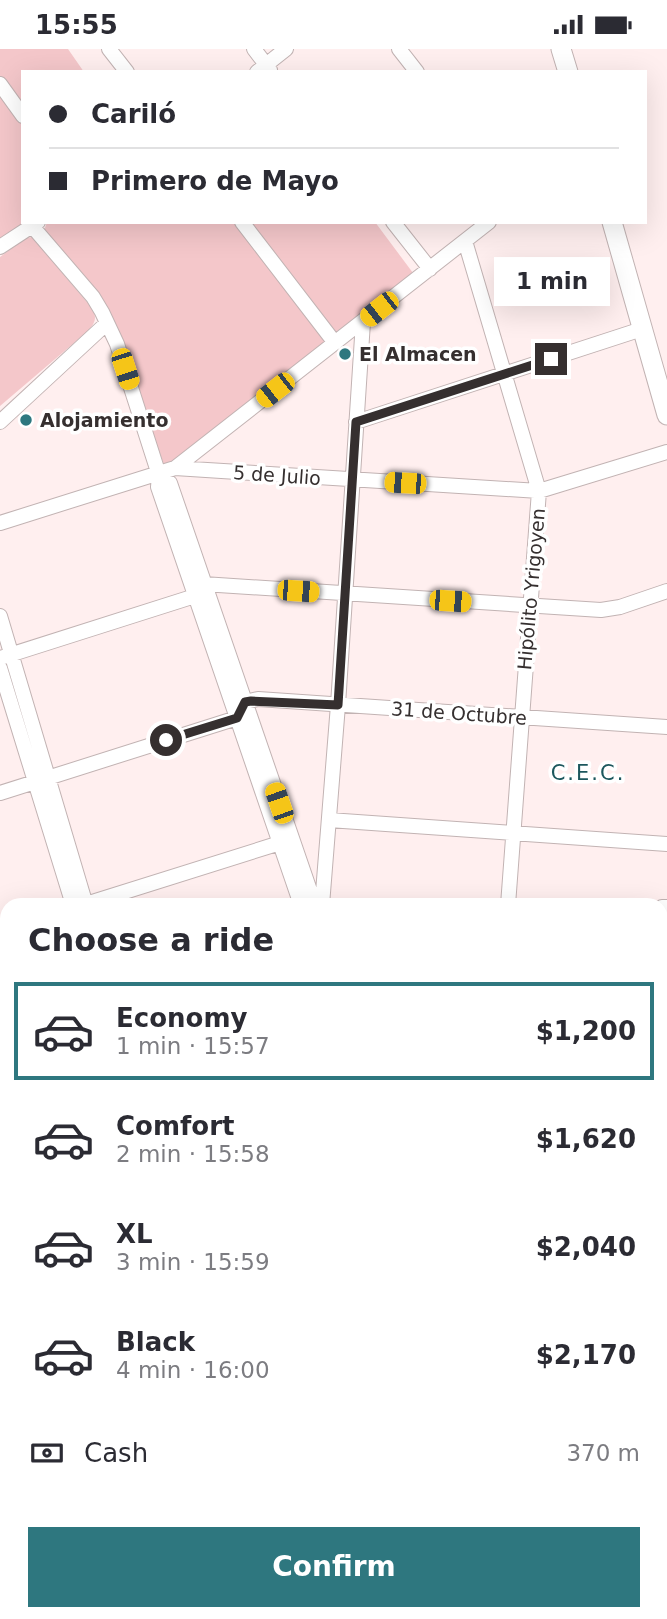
<!DOCTYPE html>
<meta charset="utf-8">
<style>
:root{--surface:#fff;--page:#f2f2f3;--text:#2b2b33;--muted:#7c7c81;--line:#e1e1e2;--accent:#2e777f}
body{margin:0;font-family:"DejaVu Sans",sans-serif;background:var(--page);color:var(--text);height:100vh;display:flex;flex-direction:column;font-size:26px;white-space:nowrap}
*{box-sizing:border-box;margin:0}
p{font-size:23px;color:var(--muted)}
.icon{flex:none;width:38px;height:38px;fill:none;stroke:currentColor;stroke-width:2;stroke-linecap:round;stroke-linejoin:round}
.map{position:relative;flex:1;overflow:hidden}
.sheet{position:absolute;left:0px;top:849px;width:668px;height:723px;display:flex;flex-direction:column;background:var(--surface);border-radius:21px 21px 0 0;box-shadow:0 7px 28px #0002}
.sheet>*{flex:none}
.banner{position:absolute;left:21px;top:21px;width:626px;height:154px;border-radius:0px;box-shadow:0 7px 28px #0002;display:grid;align-content:center;height:154px;padding:0 28px;background:var(--surface)}
.end{position:absolute;width:32px;height:32px;margin:-16px;border:9px solid #352f2f;background:#fff;box-shadow:0 0 0 4px #fff}
.from{border-radius:50%}
.bubble{position:absolute;height:49px;border-radius:0px;background:var(--surface);box-shadow:0 7px 28px #0002;font-size:23px;font-weight:600;line-height:49px;text-align:center}
.car{position:absolute;width:21px;height:42px;margin:-21px -10px;border-radius:9px;box-shadow:0 0 5px 2px #0007;background:linear-gradient(#f5c518 24%,#345 0 40%,#f5c518 0 76%,#345 0 86%,#f5c518 0)}
.banner b{display:flex;align-items:center;gap:24px;height:66px;font-size:26px}
.banner b+b{border-top:2px solid var(--line)}
.banner i{width:18px;height:18px;background:var(--text)}
ul{padding:0;list-style:none}
li{display:flex;align-items:center;gap:21px;height:98px;margin:0 14px 10px;padding:0 14px;border:4px solid transparent;border-radius:0px}
li div{flex:1}
li b{display:block;font-size:26px}
li em{font-style:normal;font-weight:600}
li.selected{border-color:var(--accent)}
li>.icon{width:63px;height:63px;stroke-width:1.5}
h2{padding:0 28px;font-size:32px;line-height:84px}
.pay{display:flex;align-items:center;gap:18px;height:77px;padding:0 28px;font-size:26px}
.pay p{margin-inline-start:auto}
.primary-button{display:flex;gap:14px;margin-top:auto;padding:14px 28px}
.primary-button a{flex:1;height:80px;border-radius:0px;background:var(--accent);color:#fff;font-size:28px;font-weight:600;line-height:80px;text-align:center}
.status{display:flex;justify-content:space-between;align-items:center;height:49px;padding:0 35px;background:var(--surface);direction:ltr}
.status svg{height:19px;fill:currentColor}
.map>svg:first-child{display:block}
.green{fill:#f4c7ca}
.lines{fill:none;stroke-linecap:round;stroke-linejoin:round}
.street-casing{stroke:#c2b3b3;stroke-width:16}
.secondary-casing{stroke:#c2b3b3;stroke-width:21}
.street{stroke:#fff;stroke-width:14}
.secondary{stroke:#fff;stroke-width:19}
.route{stroke:#352f2f;stroke-width:9}
.poi-dot{fill:#2e777f;stroke:#fff;stroke-width:2.5}
.labels{text-anchor:middle;dominant-baseline:central;stroke-width:7;stroke-linejoin:round;paint-order:stroke}
.poi-label{font-size:19px;font-weight:bold;fill:#352f2f;stroke:#fff;text-anchor:start}
.street-label{font-size:19px;fill:#352f2f;stroke:#fff}
.neighbourhood-label{font-size:21px;letter-spacing:2px;fill:#1c575d;stroke:#fff}
</style>
<div class="status"><b>15:55</b><svg viewBox="0 0 49 12"><path d="M0 12V9h3v3zM5 12V6h3v6zM10 12V3h3v9zM15 12V0h3v12zM26 1h20v11H26zM47 4h2v5h-2z"/></svg></div>
<div class="map">
<svg width="667" height="1570" viewBox="0 0 667 1570">
<rect width="100%" height="100%" fill="#ffefef"/>
<path class="green" d="M0 0H68L84 23H23V173H28L0 192Z
M47 173H375L413 224 171 416H164L130 319 44 182Z
M32 188 91 258C98 268 95 274 88 282L0 357V208L26 189Z"/>
<g class="lines">
<g class="street-casing">
<path id="street" d="M109 0 127 23
M254 0 270 21
M399 0 417 23
M257 23 286 0
M0 35 23 67
M242 173 335 294
M393 173 430 220
M32 177 93 248 102 263 117 295 159 426 158 438 301 856
M465 192 539 442 508 856
M0 198 38 173
M0 373 107 274
M356 373 642 280
M175 419 539 442 667 403
M159 426 170 434 315 856
M0 474 175 419 489 173
M0 567 86 856
M0 609 195 547 203 535 601 561 620 558 667 542
M0 619 73 856
M0 744 237 669 245 653 258 650 667 678
M329 771 667 795
M86 855 280 794
M322 856 338 656 363 273
M662 858H667
M0 925H7
M0 945H7
M662 970H667
M662 1084H667
M662 1154 667 1151
M0 1198H7
M0 1216H7
M662 1372H667
M0 1430H7
M0 1450H7
M89 1570V1564
M111 1570V1564
M243 1570V1564
M255 1570V1564
M324 1570V1564
M389 1570V1564
M512 1570V1564
M634 1570V1564"/>
</g>
<g class="secondary-casing">
<path id="secondary" d="M561 0 568 23
M612 173 667 366"/>
</g>
<use href="#street" class="street"/>
<use href="#secondary" class="secondary"/>
</g>
<g class="lines">
<path class="route" d="M166 691 237 669 245 653 251 652 338 656 356 373 551 310"/>
</g>
<g class="poi-dot">
<circle cx="345" cy="305" r="7"/>
<circle cx="26" cy="371" r="7"/>
</g>
<g class="labels">
<g class="poi-label">
<text x="359" y="305">El Almacen</text>
<text x="40" y="371">Alojamiento</text>
</g>
<g class="street-label">
<text transform="translate(277 426) rotate(4)">5 de Julio</text>
<text transform="translate(531 540) rotate(-85)">Hipólito Yrigoyen</text>
<text transform="translate(459 664) rotate(4)">31 de Octubre</text>
</g>
<g class="neighbourhood-label">
<text x="588" y="724">C.E.C.</text>
</g>
</g>
</svg>
<i class="end from" style="left:166px;top:691px"></i>
<i class="end" style="left:551px;top:310px"></i>
<div class="bubble" style="left:494px;top:208px;width:116px">1 min</div>
<i class="car" style="left:379px;top:260px;rotate:232deg"></i>
<i class="car" style="left:125px;top:320px;rotate:162deg"></i>
<i class="car" style="left:275px;top:341px;rotate:232deg"></i>
<i class="car" style="left:405px;top:434px;rotate:273deg"></i>
<i class="car" style="left:298px;top:542px;rotate:94deg"></i>
<i class="car" style="left:450px;top:552px;rotate:94deg"></i>
<i class="car" style="left:279px;top:754px;rotate:341deg"></i>
<div class="banner">
<b><i class="from"></i>Cariló</b>
<b><i></i>Primero de Mayo</b>
</div>
<section class="sheet">
<h2>Choose a ride</h2>
<ul>
<li class="selected"><svg class="icon" aria-label="car" viewBox="0 0 24 24"><path d="M5 17H2v-5l4-1 3-4h7l3 4 3 1v5h-3M9 17h6M6 11h13"/><circle cx="7" cy="17" r="2"/><circle cx="17" cy="17" r="2"/></svg><div><b>Economy</b><p>1 min · 15:57</p></div><em>$1,200</em></li>
<li><svg class="icon" aria-label="car" viewBox="0 0 24 24"><path d="M5 17H2v-5l4-1 3-4h7l3 4 3 1v5h-3M9 17h6M6 11h13"/><circle cx="7" cy="17" r="2"/><circle cx="17" cy="17" r="2"/></svg><div><b>Comfort</b><p>2 min · 15:58</p></div><em>$1,620</em></li>
<li><svg class="icon" aria-label="car" viewBox="0 0 24 24"><path d="M5 17H2v-5l4-1 3-4h7l3 4 3 1v5h-3M9 17h6M6 11h13"/><circle cx="7" cy="17" r="2"/><circle cx="17" cy="17" r="2"/></svg><div><b>XL</b><p>3 min · 15:59</p></div><em>$2,040</em></li>
<li><svg class="icon" aria-label="car" viewBox="0 0 24 24"><path d="M5 17H2v-5l4-1 3-4h7l3 4 3 1v5h-3M9 17h6M6 11h13"/><circle cx="7" cy="17" r="2"/><circle cx="17" cy="17" r="2"/></svg><div><b>Black</b><p>4 min · 16:00</p></div><em>$2,170</em></li>
</ul>
<div class="pay"><svg class="icon" aria-label="cash" viewBox="0 0 24 24"><path d="M3 7h18v10H3z"/><circle cx="12" cy="12" r="2"/></svg>Cash<p>370 m</p></div>
<div class="primary-button"><a>Confirm</a></div>
</section>
</div>
